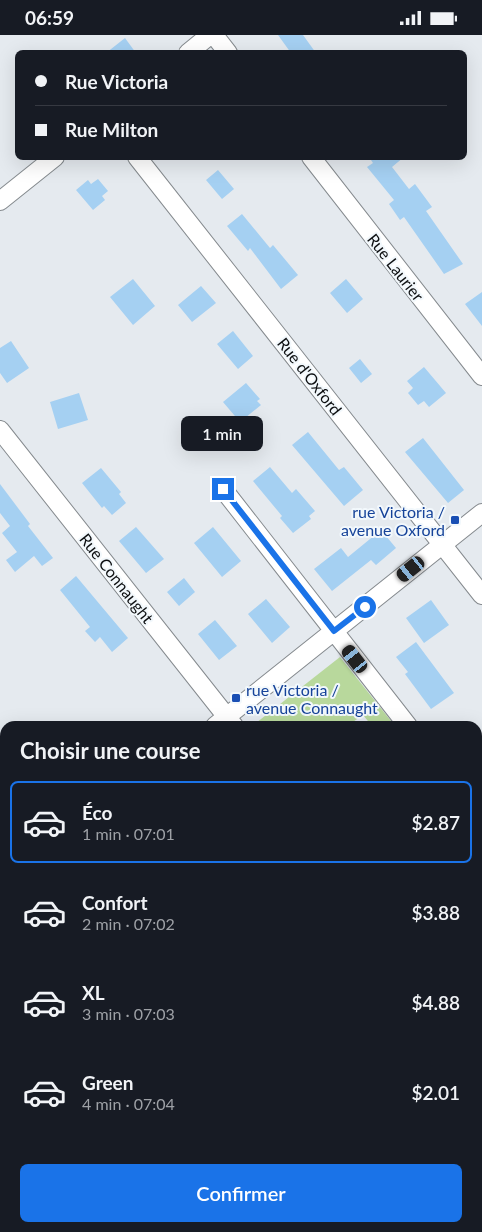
<!DOCTYPE html>
<html lang="fr">
<meta charset="utf-8">
<style>
:root{--surface:#171b24;--page:#20242c;--text:#f1f3f6;--muted:#9ea1a6;--line:#363941;--accent:#1a73e8}
body{margin:0;font-family:Lato,sans-serif;background:var(--page);color:var(--text);height:100vh;display:flex;flex-direction:column;font-size:19px;white-space:nowrap}
*{box-sizing:border-box;margin:0}
p{font-size:16px;color:var(--muted)}
.icon{flex:none;width:28px;height:28px;fill:none;stroke:currentColor;stroke-width:2;stroke-linecap:round;stroke-linejoin:round}
.map{position:relative;flex:1;overflow:hidden}
.sheet{position:absolute;left:0px;top:686px;width:482px;height:511px;display:flex;flex-direction:column;background:var(--surface);border-radius:15px 15px 0 0;box-shadow:0 5px 20px #0002}
.sheet>*{flex:none}
.top-card{position:absolute;left:15px;top:15px;width:452px;height:110px;border-radius:8px;box-shadow:0 5px 20px #0002;display:grid;align-content:center;height:110px;padding:0 20px;background:var(--surface)}
.end{position:absolute;width:22px;height:22px;margin:-11px;border:6px solid #1a73e8;background:#fff;box-shadow:0 0 0 2px #fff}
.from{border-radius:50%}
.bubble{position:absolute;height:35px;border-radius:8px;background:var(--surface);box-shadow:0 5px 20px #0002;font-size:16px;font-weight:600;line-height:35px;text-align:center}
.car{position:absolute;width:15px;height:30px;margin:-15px -8px;border-radius:6px;box-shadow:0 0 4px 1px #0007;background:linear-gradient(#222 24%,#8ab4d8 0 40%,#222 0 76%,#8ab4d8 0 86%,#222 0)}
.top-card b{display:flex;align-items:center;gap:18px;height:48px;font-size:19px}
.top-card b+b{border-top:1px solid var(--line)}
.top-card i{width:12px;height:12px;background:var(--text)}
ul{padding:0;list-style:none}
li{display:flex;align-items:center;gap:15px;height:82px;margin:0 10px 8px;padding:0 10px;border:2px solid transparent;border-radius:8px}
li div{flex:1}
li b{display:block;font-size:19px}
li em{font-style:normal;font-weight:600}
li.active{border-color:var(--accent)}
li>.icon{width:45px;height:45px;stroke-width:1.5}
h2{padding:0 20px;font-size:22px;line-height:60px}
.primary-button{display:flex;gap:10px;margin-top:auto;padding:10px 20px}
.primary-button a{flex:1;height:58px;border-radius:8px;background:var(--accent);color:#fff;font-size:20px;font-weight:600;line-height:58px;text-align:center}
.status{display:flex;justify-content:space-between;align-items:center;height:35px;padding:0 25px;background:var(--surface);direction:ltr}
.status svg{height:14px;fill:currentColor}
.map>svg:first-child{display:block}
.built{fill:#d1dde7}
.green{fill:#b8d89c}
.building{fill:#a5d0f2}
.lines{fill:none;stroke-linecap:round;stroke-linejoin:round}
.minor-casing{stroke:#858a8e;stroke-width:20}
.minor{stroke:#fff;stroke-width:18}
.route{stroke:#1a73e8;stroke-width:6}
.transit-dot{fill:#1a4fb4;stroke:#f2f8fc;stroke-width:2}
.labels{text-anchor:middle;dominant-baseline:central;stroke-width:4;stroke-linejoin:round;paint-order:stroke}
.street-label{font-size:16px;fill:#0d0f11;stroke:#f2f8fc}
.transit-label{font-size:16px;fill:#164399;stroke:#f2f8fc;text-anchor:end}
</style>
<div class="status"><b>06:59</b><svg viewBox="0 0 49 12"><path d="M0 12V9h3v3zM5 12V6h3v6zM10 12V3h3v9zM15 12V0h3v12zM26 1h20v11H26zM47 4h2v5h-2z"/></svg></div>
<div class="map">
<svg width="482" height="1197" viewBox="0 0 482 1197">
<rect width="100%" height="100%" fill="#e5eaef"/>
<path class="built" d="M5 860V1073L0 1066V864Z
M99 1193H265L259 1197H103Z"/>
<path class="green" d="M340 622 395 691H372L363 680 347 691H252Z
M5 913V970L0 964V917Z"/>
<path class="building" d="M278 0H303L316 18H291Z
M125 3 136 18H106Z
M369 122H404L392 132 409 154 415 149 432 172 426 176 463 229 444 239 404 182 400 185 389 169 394 165 367 132 373 128Z
M218 135 234 154 222 164 206 145Z
M98 144 108 156 102 161 105 165 93 175 76 155 88 145 91 149Z
M242 179 270 213 273 210 298 240 281 254 250 213 248 216 227 191Z
M133 244 155 271 133 290 110 262Z
M346 244 363 264 347 278 330 258Z
M201 251 216 268 192 287 178 270Z
M482 257V291L465 269Z
M233 296 253 321 238 334 217 309Z
M11 306 29 333 7 348 0 338V313Z
M360 324 372 339 361 348 349 333Z
M424 332 446 358 429 372 424 366 418 370 408 358 413 353 407 346Z
M246 348 260 364 257 366 261 370 240 387 223 367Z
M79 358 88 385 58 394 50 367Z
M308 397 339 435 344 432 363 455 344 471 292 410Z
M423 403 464 455 448 468 405 417Z
M270 432 292 458 296 454 315 476 309 481 311 484 293 498 280 483 282 481 253 446Z
M101 433 121 457 119 459 126 468 112 480 104 471 102 473 82 448Z
M0 449 30 489 28 491 53 523 42 531 34 521 15 537 6 525 17 517 2 498 10 491 0 478Z
M136 492 164 524 146 538 119 506Z
M213 492 241 526 222 542 194 508Z
M381 495 396 513 376 530 371 525 332 556 314 534 341 513 348 522Z
M76 541 128 603 112 617 100 602 95 607 85 596 90 592 60 555Z
M184 543 195 557 179 571 167 557Z
M266 564 290 592 272 608 248 579Z
M431 565 449 590 424 608 406 583Z
M215 585 237 611 219 625 198 599Z
M416 607 454 658 431 674 405 639 408 637 396 622Z"/>
<g class="lines">
<g class="minor-casing">
<path id="minor" d="M214 0 228 18
M188 18 210 0
M137 122 482 560
M311 122 482 341
M0 166 55 122
M0 395 234 691
M223 454 408 691
M215 691 482 478
M478 781 482 786
M0 841 5 848
M0 864 5 860
M478 1003 482 1009
M0 1066 5 1073
M478 1180 482 1177
M99 1192 103 1197
M277 1192 281 1197
M123 1197V1192
M456 1197 462 1192"/>
</g>
<use href="#minor" class="minor"/>
</g>
<g class="lines">
<path class="route" d="M223 454 334 596 365 572"/>
</g>
<g class="transit-dot">
<rect x="450" y="480" width="10" height="10" rx="2.5"/>
<rect x="231" y="658" width="10" height="10" rx="2.5"/>
</g>
<g class="labels">
<g class="street-label">
<text transform="translate(396 232) rotate(52)">Rue Laurier</text>
<text transform="translate(310 341) rotate(52)">Rue d'Oxford</text>
<text transform="translate(117 543) rotate(52)">Rue Connaught</text>
</g>
<g class="transit-label">
<text x="445" y="476">rue Victoria /<tspan x="445" dy="18">avenue Oxford</tspan></text>
<text x="246" y="654" text-anchor="start">rue Victoria /<tspan x="246" dy="18">avenue Connaught</tspan></text>
</g>
</g>
</svg>
<i class="end from" style="left:365px;top:572px"></i>
<i class="end" style="left:223px;top:454px"></i>
<div class="bubble" style="left:181px;top:381px;width:82px">1 min</div>
<i class="car" style="left:411px;top:534px;rotate:231deg"></i>
<i class="car" style="left:355px;top:624px;rotate:322deg"></i>
<div class="top-card">
<b><i class="from"></i>Rue Victoria</b>
<b><i></i>Rue Milton</b>
</div>
<section class="sheet">
<h2>Choisir une course</h2>
<ul>
<li class="active"><svg class="icon" aria-label="car" viewBox="0 0 24 24"><path d="M5 17H2v-5l4-1 3-4h7l3 4 3 1v5h-3M9 17h6M6 11h13"/><circle cx="7" cy="17" r="2"/><circle cx="17" cy="17" r="2"/></svg><div><b>Éco</b><p>1 min · 07:01</p></div><em>$2.87</em></li>
<li><svg class="icon" aria-label="car" viewBox="0 0 24 24"><path d="M5 17H2v-5l4-1 3-4h7l3 4 3 1v5h-3M9 17h6M6 11h13"/><circle cx="7" cy="17" r="2"/><circle cx="17" cy="17" r="2"/></svg><div><b>Confort</b><p>2 min · 07:02</p></div><em>$3.88</em></li>
<li><svg class="icon" aria-label="car" viewBox="0 0 24 24"><path d="M5 17H2v-5l4-1 3-4h7l3 4 3 1v5h-3M9 17h6M6 11h13"/><circle cx="7" cy="17" r="2"/><circle cx="17" cy="17" r="2"/></svg><div><b>XL</b><p>3 min · 07:03</p></div><em>$4.88</em></li>
<li><svg class="icon" aria-label="car" viewBox="0 0 24 24"><path d="M5 17H2v-5l4-1 3-4h7l3 4 3 1v5h-3M9 17h6M6 11h13"/><circle cx="7" cy="17" r="2"/><circle cx="17" cy="17" r="2"/></svg><div><b>Green</b><p>4 min · 07:04</p></div><em>$2.01</em></li>
</ul>
<div class="primary-button"><a>Confirmer</a></div>
</section>
</div>
